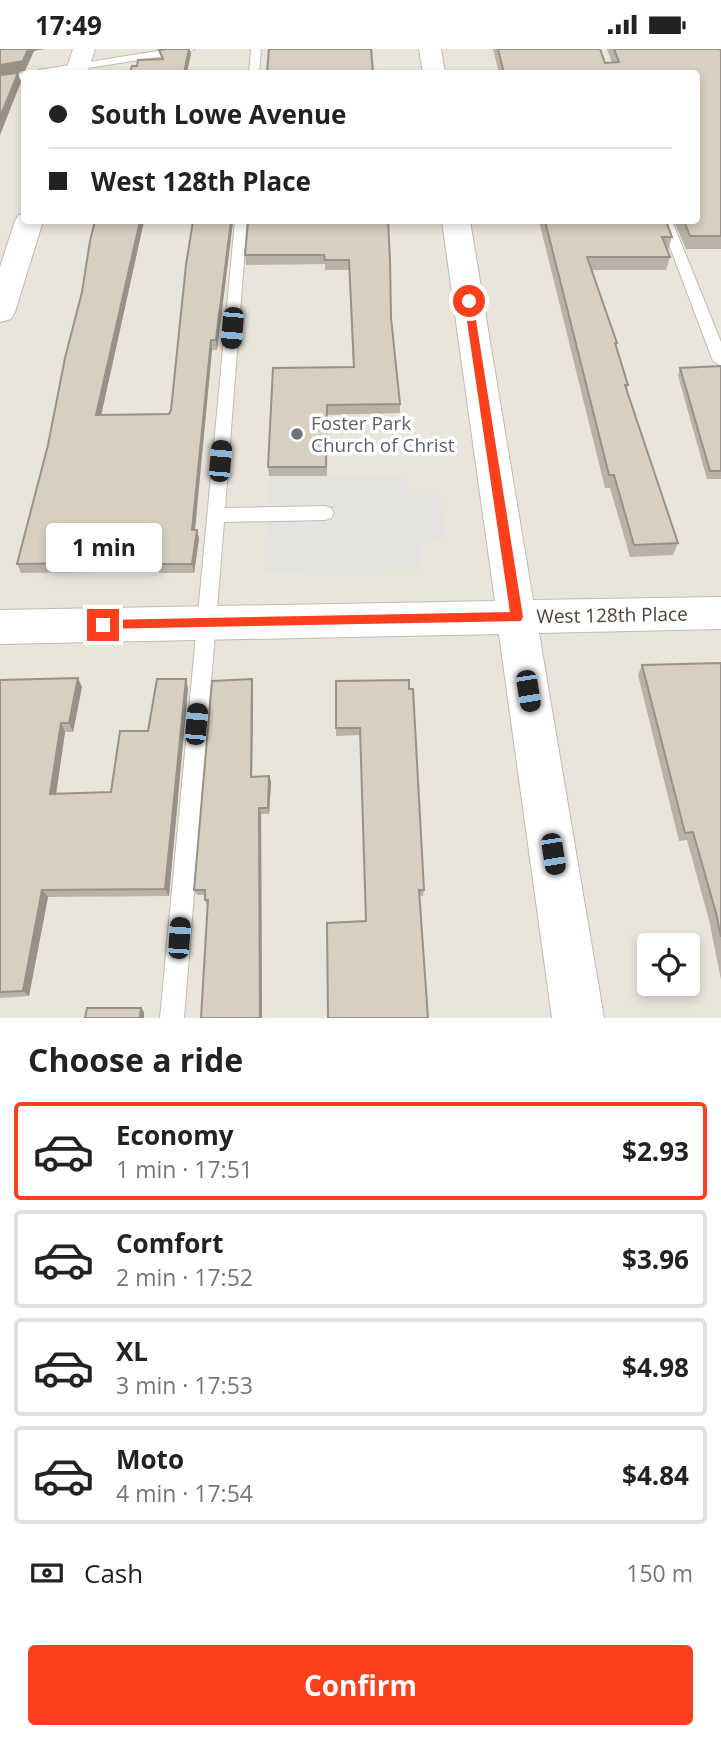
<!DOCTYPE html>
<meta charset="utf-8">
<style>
:root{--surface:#fff;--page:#f2f2f2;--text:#222;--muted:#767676;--line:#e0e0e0;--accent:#fc3f1d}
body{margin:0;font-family:"Open Sans",sans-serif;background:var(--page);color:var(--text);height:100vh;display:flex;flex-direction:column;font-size:26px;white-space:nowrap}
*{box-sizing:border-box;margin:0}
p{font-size:23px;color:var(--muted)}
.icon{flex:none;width:38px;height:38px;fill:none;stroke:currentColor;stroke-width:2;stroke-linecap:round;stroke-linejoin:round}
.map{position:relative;height:969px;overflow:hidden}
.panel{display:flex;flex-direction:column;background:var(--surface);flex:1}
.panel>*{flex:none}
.hud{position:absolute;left:21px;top:21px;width:679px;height:154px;border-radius:7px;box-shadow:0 4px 10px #0003;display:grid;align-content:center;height:154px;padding:0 28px;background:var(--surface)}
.controls{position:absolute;left:637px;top:884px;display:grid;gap:14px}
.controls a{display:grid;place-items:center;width:63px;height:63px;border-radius:7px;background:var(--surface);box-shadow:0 4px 10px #0003;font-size:35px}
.end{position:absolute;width:32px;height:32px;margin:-16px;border:9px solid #fc3f1d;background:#fff;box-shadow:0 0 0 4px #fff}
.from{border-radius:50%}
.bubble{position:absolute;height:49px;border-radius:7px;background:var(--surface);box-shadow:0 4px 10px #0003;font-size:23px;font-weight:700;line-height:49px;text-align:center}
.car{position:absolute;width:21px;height:42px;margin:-21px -10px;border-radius:9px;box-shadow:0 0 5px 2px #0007;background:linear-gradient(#222 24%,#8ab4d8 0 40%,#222 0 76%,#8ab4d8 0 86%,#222 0)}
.hud b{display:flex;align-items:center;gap:24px;height:66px;font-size:26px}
.hud b+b{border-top:2px solid var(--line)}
.hud i{width:18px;height:18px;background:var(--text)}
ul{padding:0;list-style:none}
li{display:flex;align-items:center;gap:21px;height:98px;margin:0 14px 10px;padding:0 14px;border:4px solid var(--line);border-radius:7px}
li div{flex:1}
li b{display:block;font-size:26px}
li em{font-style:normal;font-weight:700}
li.selected{border-color:var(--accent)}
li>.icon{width:63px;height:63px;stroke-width:1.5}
h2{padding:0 28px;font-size:32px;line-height:84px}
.pay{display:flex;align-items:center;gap:18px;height:77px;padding:0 28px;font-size:26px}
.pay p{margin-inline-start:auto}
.button{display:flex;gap:14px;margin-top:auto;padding:14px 28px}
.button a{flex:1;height:80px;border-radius:7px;background:var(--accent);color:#fff;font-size:28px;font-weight:700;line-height:80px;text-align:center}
.status{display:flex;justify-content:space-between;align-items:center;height:49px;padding:0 35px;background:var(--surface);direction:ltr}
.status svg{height:19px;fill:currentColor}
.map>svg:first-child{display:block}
.residential{fill:#eae5da;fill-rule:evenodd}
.parking{fill:#e5e3e0}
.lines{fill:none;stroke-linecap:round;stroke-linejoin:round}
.lane-casing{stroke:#c2bbae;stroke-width:2}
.street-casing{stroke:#c2bbae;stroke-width:2}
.lane{fill:#fff;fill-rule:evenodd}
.street{fill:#fff;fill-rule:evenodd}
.wall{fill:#bab2a6}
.shaded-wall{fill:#979187}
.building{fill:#d8cfc1;stroke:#979187;stroke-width:2}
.route{fill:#fc3f1d}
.worship-dot{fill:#6b7280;stroke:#fff;stroke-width:2.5}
.labels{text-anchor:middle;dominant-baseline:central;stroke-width:7;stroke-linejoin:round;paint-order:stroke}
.worship-label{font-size:19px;fill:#5b616d;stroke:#fff;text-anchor:start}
.street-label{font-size:19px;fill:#4b4439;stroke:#fff}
</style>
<div class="status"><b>17:49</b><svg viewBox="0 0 49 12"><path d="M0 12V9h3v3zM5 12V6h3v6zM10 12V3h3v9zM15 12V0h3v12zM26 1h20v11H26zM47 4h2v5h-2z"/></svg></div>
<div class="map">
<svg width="721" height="969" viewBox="0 0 721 969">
<rect width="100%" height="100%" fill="#f6f3ec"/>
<path class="residential" d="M0 0H721V969H0ZM24 24H696V172H24ZM649 896H688V934H649Z"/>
<path class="parking" d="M405 426 407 445H440L445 492 420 493 422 520 264 522 269 427Z"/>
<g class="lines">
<g class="lane-casing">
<path id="lane" d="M170 0H195L190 3 56 24H34L39 21Z
M251 0H261L259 24H249Z
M24 24H27H24V30L0 34V28Z
M235 172H247L225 459 325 457 331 459 334 464 331 469 325 471 224 473 184 969H160Z
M660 172H672L721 293V317L713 312Z"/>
</g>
<g class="street-casing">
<path id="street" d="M73 0H95L87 24H65Z
M419 0H441L445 24H423Z
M24 165V172H43L15 263 11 270 0 273V218L15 172 19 166Z
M442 172H470L533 551 721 548V580L539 584 604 969H552L499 585 0 595V561L495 552Z"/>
</g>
<use href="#lane" class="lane"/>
<use href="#street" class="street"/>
</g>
<path class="wall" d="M493 0H600L605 14H612L607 0H720L721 3V200H686L674 172H696V24H499Z
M95 172H144L101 366 169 365 233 172 217 301H212L195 481H197L199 490 194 524H159L157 515 158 511 97 514 95 523 21 524 17 515 48 396 82 243Z
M388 172 391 269 400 355V364L327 366V427H269L268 418 353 318 349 221H325V215L246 216 245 206Z
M539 172H666L672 188 668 201H667L670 208 666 221H592L617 294 616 299 628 336 627 341 678 494 673 506 630 508 610 439H605Z
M721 317V430H707L678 327 680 319Z
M721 614V931L709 871 687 791 679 792 638 626 642 616Z
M0 631 82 638 73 683H65L56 745 111 743 148 682 188 639 169 847 48 848 29 947 0 949Z
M409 631 424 841 423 847H419L366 872 360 686 336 687V679Z
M253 637 252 728 269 727 271 733 269 765H261L262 969H201L208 856H207L205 851V846H197L194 841Z"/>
<path class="shaded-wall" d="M28 0H44L34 2 25 22 0 26V16Z
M189 0H190L191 5 187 24H184Z
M18 24 21 33 0 86V68Z
M140 172H144L99 376 96 366Z
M231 172H233L217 301 216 291Z
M211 291 212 301 194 490 192 481Z
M197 481 199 490 194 524 192 515Z
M94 505 97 514 95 523 91 514Z
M78 629 82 638 73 683 69 674Z
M186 630 188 639 169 847 165 840Z
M252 630 253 637 252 734 251 728Z
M61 674 65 683 55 753 50 745Z
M269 727 271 733 269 765 268 759Z
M259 759 261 765 262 969H260Z
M42 841 48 848 29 947 23 942Z
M141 959 144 963V969H140Z"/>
<path class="building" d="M0 0H28L23 12 0 16Z
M167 0H189L184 24H130L132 17H137L138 11 163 10 159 1Z
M269 0H371L373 24H267Z
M498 0H600L605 14 619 13 614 0H720L721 3V187H690L684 172H696V24H504Z
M18 24 0 68V26Z
M95 172H140L96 366 169 365 171 361 186 216 193 172H231L216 291H211L192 481H197L192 515H157L159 501 94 505 91 514 17 515 48 396 65 309 82 243 90 192Z
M248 172H388L390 210 391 269 400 355 327 356 326 418H268L273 319 354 318 349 211H325L324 206H245Z
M545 172H666L672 188H662L670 208H587L617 294H615L628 336H625L678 494 634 496 614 426H609Z
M721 317V422H710L680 319Z
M721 614V888L716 864 693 783 685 784 642 616Z
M78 629 69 674H61L50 745 111 743 120 682H148L157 630H186L165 840 42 841 23 942 0 943V631Z
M252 630 251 728 269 727 268 759H259L260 969H201L208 851H205V841H194L212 632Z
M409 631V640H413L424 841H419L428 969H328L327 874 366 872 360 679H336V632Z
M87 959H141L140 969H85Z"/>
<path class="route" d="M469 249 473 252 523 568 521 572 98 580V572L103 571 510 563 464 252Z"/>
<circle class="worship-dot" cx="297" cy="385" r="7"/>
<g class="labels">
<g class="worship-label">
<text x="311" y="374">Foster Park<tspan x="311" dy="22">Church of Christ</tspan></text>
</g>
<g class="street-label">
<text transform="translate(612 566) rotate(-1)">West 128th Place</text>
</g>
</g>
</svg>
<div class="controls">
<a><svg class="icon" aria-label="locate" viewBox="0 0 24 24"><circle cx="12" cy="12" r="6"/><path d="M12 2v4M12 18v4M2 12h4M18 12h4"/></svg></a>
</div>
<i class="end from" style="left:469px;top:252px"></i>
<i class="end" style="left:103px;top:576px"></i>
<div class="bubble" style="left:46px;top:474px;width:116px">1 min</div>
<i class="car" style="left:232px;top:279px;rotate:185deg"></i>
<i class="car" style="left:220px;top:412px;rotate:5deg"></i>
<i class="car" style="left:528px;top:642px;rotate:171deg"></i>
<i class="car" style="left:196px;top:675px;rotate:5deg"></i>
<i class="car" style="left:553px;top:805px;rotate:171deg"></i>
<i class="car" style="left:179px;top:889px;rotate:4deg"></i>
<div class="hud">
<b><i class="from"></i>South Lowe Avenue</b>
<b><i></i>West 128th Place</b>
</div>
</div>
<section class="panel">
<h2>Choose a ride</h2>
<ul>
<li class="selected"><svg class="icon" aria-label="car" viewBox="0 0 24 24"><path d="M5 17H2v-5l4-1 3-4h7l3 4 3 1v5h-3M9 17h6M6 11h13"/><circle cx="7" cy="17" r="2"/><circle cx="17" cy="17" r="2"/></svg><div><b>Economy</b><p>1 min · 17:51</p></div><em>$2.93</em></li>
<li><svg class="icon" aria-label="car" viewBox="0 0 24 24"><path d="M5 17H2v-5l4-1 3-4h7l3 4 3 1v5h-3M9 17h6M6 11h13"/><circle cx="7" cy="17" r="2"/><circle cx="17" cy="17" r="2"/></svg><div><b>Comfort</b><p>2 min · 17:52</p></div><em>$3.96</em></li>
<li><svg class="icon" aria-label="car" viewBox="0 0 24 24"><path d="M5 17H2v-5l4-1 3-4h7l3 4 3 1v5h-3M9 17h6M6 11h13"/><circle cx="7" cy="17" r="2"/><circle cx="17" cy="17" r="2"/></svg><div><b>XL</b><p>3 min · 17:53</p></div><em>$4.98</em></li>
<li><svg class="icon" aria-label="car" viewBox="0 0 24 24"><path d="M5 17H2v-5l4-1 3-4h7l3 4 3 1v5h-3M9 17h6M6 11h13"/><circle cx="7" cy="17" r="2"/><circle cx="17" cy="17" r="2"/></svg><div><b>Moto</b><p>4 min · 17:54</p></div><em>$4.84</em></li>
</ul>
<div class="pay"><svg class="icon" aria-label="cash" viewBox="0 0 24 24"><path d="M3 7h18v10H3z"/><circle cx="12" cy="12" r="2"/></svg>Cash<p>150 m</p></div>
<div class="button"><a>Confirm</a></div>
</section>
